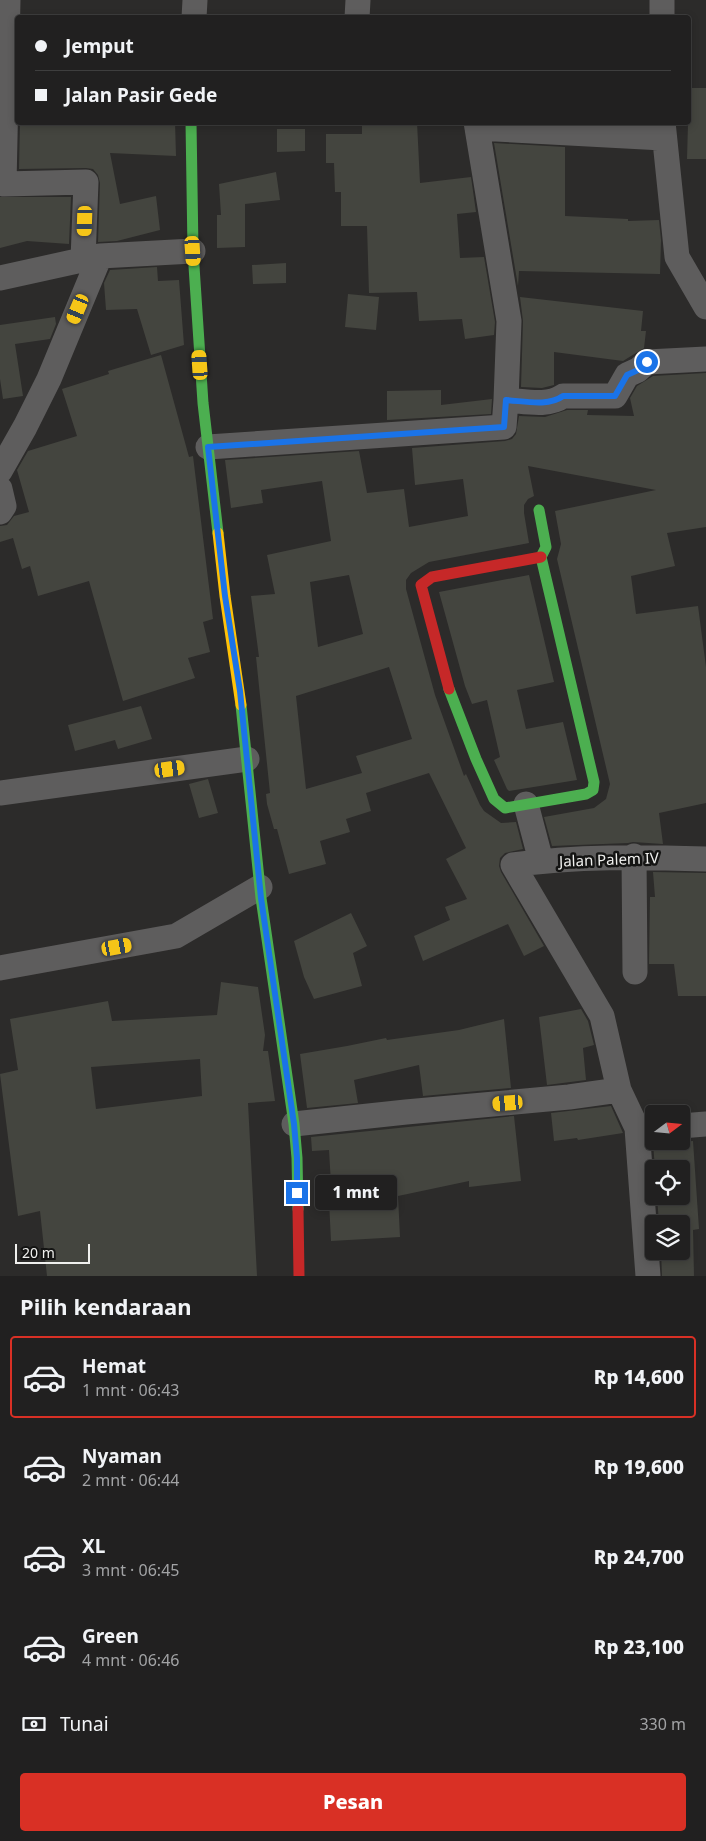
<!DOCTYPE html>
<html lang="id">
<meta charset="utf-8">
<style>
:root{--surface:#212020;--page:#2d2d2d;--text:#f1f3f6;--muted:#a2a3a5;--line:#3e3e3e;--accent:#d93025}
body{margin:0;font-family:"Noto Sans",sans-serif;background:var(--page);color:var(--text);height:100vh;display:flex;flex-direction:column;font-size:19px;white-space:nowrap}
*{box-sizing:border-box;margin:0}
p{font-size:16px;color:var(--muted)}
.icon{flex:none;width:28px;height:28px;fill:none;stroke:currentColor;stroke-width:2;stroke-linecap:round;stroke-linejoin:round}
.map{position:relative;height:1276px;overflow:hidden}
.panel{display:flex;flex-direction:column;background:var(--surface);flex:1}
.panel>*{flex:none}
.guide{position:absolute;left:15px;top:15px;width:676px;height:110px;border-radius:5px;box-shadow:0 2px 8px #0003,0 0 0 1px var(--line);display:grid;align-content:center;height:110px;padding:0 20px;background:var(--surface)}
.needle{width:32px;rotate:74deg}
.controls{position:absolute;left:645px;top:1105px;display:grid;gap:10px}
.controls a{display:grid;place-items:center;width:45px;height:45px;border-radius:5px;background:var(--surface);box-shadow:0 2px 8px #0003,0 0 0 1px var(--line);font-size:25px}
.scale{position:absolute;left:15px;bottom:12px;width:75px;box-sizing:border-box;padding-left:5px;border:2px solid #f0f0ee;border-top:0;font-size:14px;line-height:18px;white-space:nowrap;color:#f0f0ee;-webkit-text-stroke:4px #141413;paint-order:stroke}
.end{position:absolute;width:22px;height:22px;margin:-11px;border:6px solid #1a73e8;background:#fff;box-shadow:0 0 0 2px #fff}
.from{border-radius:50%}
.bubble{position:absolute;height:35px;border-radius:5px;background:var(--surface);box-shadow:0 2px 8px #0003,0 0 0 1px var(--line);font-size:16px;font-weight:800;line-height:35px;text-align:center}
.car{position:absolute;width:15px;height:30px;margin:-15px -8px;border-radius:6px;box-shadow:0 0 4px 1px #0007;background:linear-gradient(#f5c518 24%,#345 0 40%,#f5c518 0 76%,#345 0 86%,#f5c518 0)}
.guide b{display:flex;align-items:center;gap:18px;height:48px;font-size:19px}
.guide b+b{border-top:1px solid var(--line)}
.guide i{width:12px;height:12px;background:var(--text)}
ul{padding:0;list-style:none}
li{display:flex;align-items:center;gap:15px;height:82px;margin:0 10px 8px;padding:0 10px;border:2px solid transparent;border-radius:5px}
li div{flex:1}
li b{display:block;font-size:19px}
li em{font-style:normal;font-weight:800}
li.on{border-color:var(--accent)}
li>.icon{width:45px;height:45px;stroke-width:1.5}
h2{padding:0 20px;font-size:22px;line-height:60px}
.pay{display:flex;align-items:center;gap:12px;height:55px;padding:0 20px;font-size:19px}
.pay p{margin-inline-start:auto}
.cta{display:flex;gap:10px;margin-top:auto;padding:10px 20px}
.cta a{flex:1;height:58px;border-radius:5px;background:var(--accent);color:#fff;font-size:20px;font-weight:800;line-height:58px;text-align:center}
.map>svg:first-child{display:block}
.building{fill:#44453f;fill-rule:evenodd}
.lines{fill:none;stroke-linecap:round;stroke-linejoin:round}
.street{stroke:#5e5d5d;stroke-width:25}
.fast{stroke:#4caf50;stroke-width:11}
.slow{stroke:#ffc107;stroke-width:11}
.jam{stroke:#c62828;stroke-width:11}
.route{stroke:#1a73e8;stroke-width:6}
.labels{text-anchor:middle;dominant-baseline:central;stroke-width:5;stroke-linejoin:round;paint-order:stroke}
.street-label{font-size:15px;fill:#f0f0ee;stroke:#141413}
</style>
<div class="map">
<svg width="706" height="1276" viewBox="0 0 706 1276">
<rect width="100%" height="100%" fill="#2c2b2a"/>
<path class="building" d="M689 88H706V159H687Z
M20 122H175L176 156 110 153 120 204 156 196 160 230 117 241 98 242 100 183 98 175 93 169 86 168 19 169Z
M362 122H417L420 183 471 177 476 212 457 214 460 258 484 257 495 322 494 335 465 339 462 319 419 321 417 292 369 293 367 226H341V192H335L334 163H326V134H362Z
M277 129H305V151L277 152Z
M494 143 565 147V216L628 219V221L659 220 661 240 660 274 519 271 518 286Z
M276 172 280 200 245 204V247L217 248V215H221L219 184Z
M0 197H71L69 244 27 241 0 248Z
M286 263V283L253 284 252 265Z
M157 267 158 281 179 280 184 345 151 355 137 309 106 310 104 283 110 270Z
M348 294 379 297 376 330 345 327Z
M520 297 643 311 641 331H646L644 348 623 361 554 352V385L542 388 521 387 523 321Z
M55 317 56 324 50 339 15 344 23 396 3 399 0 379V325Z
M161 355 189 457 193 456 213 619 203 622 210 652 188 658 195 678 123 701 89 581 38 596 30 566 22 569 13 538 0 542V526L7 525 14 516 29 512 17 470 28 451 77 436 62 389 109 374 108 371Z
M706 373V527L667 533 675 566 631 576 636 614 698 606 706 667V803L659 813 663 844 633 842 628 843 552 846 544 817 594 808 606 799 610 784 557 559 561 544 555 511 656 490 528 466 534 496 528 499 524 505V513L529 543 429 562 411 573 406 580V589L435 695 464 776 466 774 480 805 484 811 501 823 516 822 523 849 505 853 500 858 499 866 501 872 544 946 524 956 508 924 423 961 414 936 450 920 445 907 467 899 446 859 466 848 429 773 366 793 371 811 346 819 350 832 320 841 326 864 289 874 277 829H274L267 804 266 794 270 793 256 657H259L251 596 275 594 267 555 331 541 322 481 261 490 263 503 231 508 225 460 359 451 367 493 404 489 409 527 468 516 463 479 415 485 412 448 505 441 512 439 516 434 519 416 545 417 567 410H588L587 415 634 416 630 398 637 386 653 376ZM349 575 363 634 318 647 310 582ZM389 667 412 739 356 756 362 773 306 789 296 696Z
M441 390V405L492 399 491 414 387 420V391Z
M529 575 554 682 517 690 526 729 563 722 577 780 509 791 507 789 494 760 500 757 487 700 472 704 465 686 439 592Z
M141 706 152 739 118 749 115 740 75 751 68 725Z
M208 779 218 813 199 818 189 784Z
M653 872 706 873V996H678L674 964H649L650 897H655Z
M351 913 367 946 353 953 362 986 314 999 304 977 294 941Z
M221 982 258 987 265 1035 263 1051H268L275 1101 248 1103 257 1276H47L40 1211 18 1216 0 1074 18 1070 10 1019 108 1001 112 1021 217 1015ZM200 1059 202 1096 96 1109 91 1067Z
M581 1009 588 1021 594 1045 583 1048 586 1080 547 1085 539 1017Z
M504 1019 511 1088 423 1096 419 1065 354 1080 358 1103 307 1108 300 1054 347 1046 386 1038 387 1040 459 1030Z
M611 1106 623 1133 578 1140 577 1138 554 1141 551 1113Z
M514 1116 521 1181 469 1187V1181L398 1196 400 1237 331 1241 329 1201H332L329 1150 312 1151 311 1137Z
M693 1141 699 1229 693 1230 694 1276H662L661 1251H681V1224H659L657 1196H681V1169H655L653 1143Z"/>
<g class="lines">
<path class="street" d="M8 0 4 184 86 182 83 260
M662 0V18
M194 18 195 0
M357 18 358 0
M476 122 509 321 506 400
M663 122 677 257 706 307
M477 128 663 138
M0 278 100 256 193 251
M208 447 504 427 506 400C524 401 548 407 563 396H615L627 375 638 370 647 362 706 359
M0 471 25 427 49 379 100 256
M0 489 4 506 0 512
M0 793 247 759
M526 804 541 861
M634 856 635 972
M0 968 176 936 260 887
M294 1124 406 1112 569 1097 619 1090
M681 1126 706 1124
M648 1276 637 1128 619 1090 602 1016 513 865C577 856 641 857 706 859"/>
<path class="fast" d="M191 122 193 251 203 403 218 533
M449 689 476 759 494 799 505 808 586 794 593 790 594 782 541 557 546 547 539 510
M241 705 261 898 294 1124 297 1158 298 1209"/>
<path class="slow" d="M218 533 225 596 241 705"/>
<path class="jam" d="M449 689 421 585 432 577 541 557
M298 1209 299 1276"/>
</g>
<g class="lines">
<path class="route" d="M297 1193V1158L294 1124 261 898 240 691 225 596 208 447 504 427 506 400C524 401 548 407 563 396H615L627 375 638 370 647 362"/>
</g>
<g class="labels">
<g class="street-label">
<text transform="translate(609 859) rotate(-2)">Jalan Palem IV</text>
</g>
</g>
</svg>
<div class="controls">
<a><svg class="needle" viewBox="-14 -14 28 28"><path d="M0-13l5 13h-10z" fill="#e53935"/><path d="M0 13l5-13h-10z" fill="#a2a3a5"/></svg></a>
<a><svg class="icon" aria-label="locate" viewBox="0 0 24 24"><circle cx="12" cy="12" r="6"/><path d="M12 2v4M12 18v4M2 12h4M18 12h4"/></svg></a>
<a><svg class="icon" aria-label="layers" viewBox="0 0 24 24"><path d="M12 4l9 5-9 5-9-5zM3 14l9 5 9-5"/></svg></a>
</div>
<div class="scale">20 m</div>
<i class="end from" style="left:647px;top:362px"></i>
<i class="end" style="left:297px;top:1193px"></i>
<div class="bubble" style="left:315px;top:1175px;width:82px">1 mnt</div>
<i class="car" style="left:85px;top:221px;rotate:182deg"></i>
<i class="car" style="left:193px;top:251px;rotate:176deg"></i>
<i class="car" style="left:78px;top:309px;rotate:203deg"></i>
<i class="car" style="left:200px;top:365px;rotate:356deg"></i>
<i class="car" style="left:170px;top:769px;rotate:82deg"></i>
<i class="car" style="left:117px;top:947px;rotate:80deg"></i>
<i class="car" style="left:508px;top:1103px;rotate:265deg"></i>
<div class="guide">
<b><i class="from"></i>Jemput</b>
<b><i></i>Jalan Pasir Gede</b>
</div>
</div>
<section class="panel">
<h2>Pilih kendaraan</h2>
<ul>
<li class="on"><svg class="icon" aria-label="car" viewBox="0 0 24 24"><path d="M5 17H2v-5l4-1 3-4h7l3 4 3 1v5h-3M9 17h6M6 11h13"/><circle cx="7" cy="17" r="2"/><circle cx="17" cy="17" r="2"/></svg><div><b>Hemat</b><p>1 mnt · 06:43</p></div><em>Rp 14,600</em></li>
<li><svg class="icon" aria-label="car" viewBox="0 0 24 24"><path d="M5 17H2v-5l4-1 3-4h7l3 4 3 1v5h-3M9 17h6M6 11h13"/><circle cx="7" cy="17" r="2"/><circle cx="17" cy="17" r="2"/></svg><div><b>Nyaman</b><p>2 mnt · 06:44</p></div><em>Rp 19,600</em></li>
<li><svg class="icon" aria-label="car" viewBox="0 0 24 24"><path d="M5 17H2v-5l4-1 3-4h7l3 4 3 1v5h-3M9 17h6M6 11h13"/><circle cx="7" cy="17" r="2"/><circle cx="17" cy="17" r="2"/></svg><div><b>XL</b><p>3 mnt · 06:45</p></div><em>Rp 24,700</em></li>
<li><svg class="icon" aria-label="car" viewBox="0 0 24 24"><path d="M5 17H2v-5l4-1 3-4h7l3 4 3 1v5h-3M9 17h6M6 11h13"/><circle cx="7" cy="17" r="2"/><circle cx="17" cy="17" r="2"/></svg><div><b>Green</b><p>4 mnt · 06:46</p></div><em>Rp 23,100</em></li>
</ul>
<div class="pay"><svg class="icon" aria-label="cash" viewBox="0 0 24 24"><path d="M3 7h18v10H3z"/><circle cx="12" cy="12" r="2"/></svg>Tunai<p>330 m</p></div>
<div class="cta"><a>Pesan</a></div>
</section>
